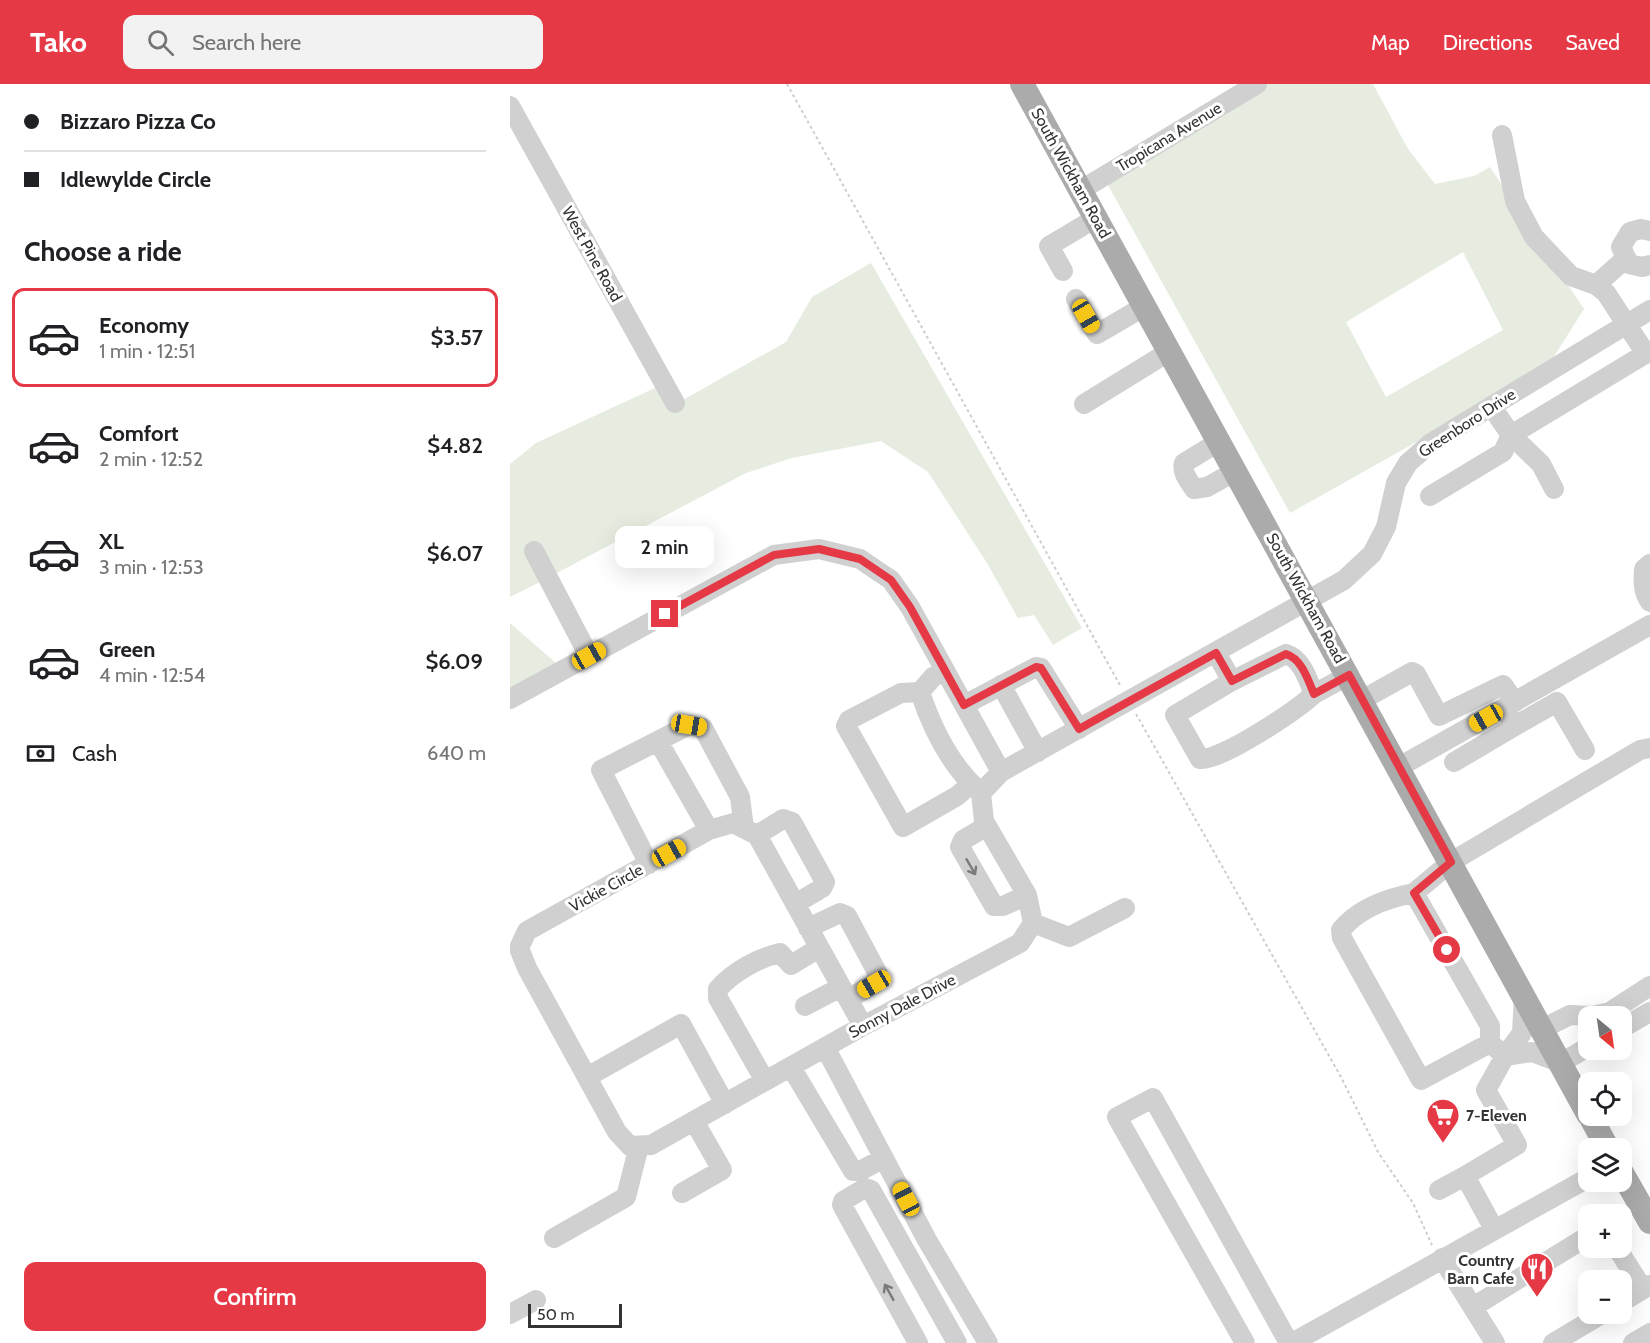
<!DOCTYPE html>
<meta charset="utf-8">
<style>
:root{--surface:#fff;--page:#f2f2f2;--text:#202124;--muted:#757577;--line:#e0e0e0;--accent:#e63946}
body{margin:0;font-family:Cabin,sans-serif;background:var(--page);color:var(--text);height:100vh;display:flex;flex-direction:column;font-size:22px;white-space:nowrap}
*{box-sizing:border-box;margin:0}
p{font-size:20px;color:var(--muted)}
.icon{flex:none;width:33px;height:33px;fill:none;stroke:currentColor;stroke-width:2;stroke-linecap:round;stroke-linejoin:round}
.map{position:relative;flex:1;overflow:hidden}
.panel{display:flex;flex-direction:column;background:var(--surface);width:510px}
.panel>*{flex:none}
.banner{display:grid;align-content:center;height:132px;padding:0 24px;background:var(--surface)}
.needle{width:39px;rotate:151deg}
.buttons{position:absolute;left:1068px;top:922px;display:grid;gap:12px}
.buttons a{display:grid;place-items:center;width:54px;height:54px;border-radius:12px;background:var(--surface);box-shadow:0 6px 24px #0002;font-size:30px}
.scale{position:absolute;left:18px;bottom:15px;width:94px;box-sizing:border-box;padding-left:6px;border:3px solid #333;border-top:0;font-size:16px;line-height:21px;white-space:nowrap;color:#333;-webkit-text-stroke:4px #fff;paint-order:stroke}
.end{position:absolute;width:27px;height:27px;margin:-14px;border:8px solid #e63946;background:#fff;box-shadow:0 0 0 3px #fff}
.from{border-radius:50%}
.bubble{position:absolute;height:42px;border-radius:12px;background:var(--surface);box-shadow:0 6px 24px #0002;font-size:20px;font-weight:600;line-height:42px;text-align:center}
.car{position:absolute;width:18px;height:36px;margin:-18px -9px;border-radius:8px;box-shadow:0 0 4px 2px #0007;background:linear-gradient(#f5c518 24%,#345 0 40%,#f5c518 0 76%,#345 0 86%,#f5c518 0)}
.banner b{display:flex;align-items:center;gap:21px;height:57px;font-size:22px}
.banner b+b{border-top:2px solid var(--line)}
.banner i{width:15px;height:15px;background:var(--text)}
ul{padding:0;list-style:none}
li{display:flex;align-items:center;gap:18px;height:99px;margin:0 12px 9px;padding:0 12px;border:3px solid transparent;border-radius:12px}
li div{flex:1}
li b{display:block;font-size:22px}
li em{font-style:normal;font-weight:600}
li.current{border-color:var(--accent)}
li>.icon{width:54px;height:54px;stroke-width:1.5}
h2{padding:0 24px;font-size:27px;line-height:72px}
.pay{display:flex;align-items:center;gap:15px;height:66px;padding:0 24px;font-size:22px}
.pay p{margin-inline-start:auto}
.primary-button{display:flex;gap:12px;margin-top:auto;padding:12px 24px}
.primary-button a{flex:1;height:69px;border-radius:12px;background:var(--accent);color:#fff;font-size:24px;font-weight:600;line-height:69px;text-align:center}
header{display:flex;align-items:center;gap:36px;box-sizing:border-box;height:84px;padding:0 30px;background:var(--accent);color:#fff}
header strong{font-size:28px}
nav{display:flex;gap:33px;margin-inline-start:auto;font-size:21px}
.search{width:420px;height:54px;background:var(--page);display:flex;align-items:center;gap:15px;box-sizing:border-box;padding:0 21px;border-radius:12px;color:var(--muted);font-size:22px}
main{display:flex;flex:1;min-height:0}
.map>svg:first-child{display:block}
.green{fill:#e6ecdf;fill-rule:evenodd}
.lines{fill:none;stroke-linecap:round;stroke-linejoin:round}
.path{stroke:#cdcdcd;stroke-width:2;stroke-dasharray:3 3;stroke-linecap:butt}
.minor{stroke:#d0d0d0;stroke-width:20}
.major{stroke:#ababab;stroke-width:24}
.oneway{stroke:#7a7a7a}
.route{stroke:#e63946;stroke-width:8}
.labels{text-anchor:middle;dominant-baseline:central;stroke-width:6;stroke-linejoin:round;paint-order:stroke}
.street-label{font-size:16px;fill:#333;stroke:#fff}
.poi-label{font-size:16px;font-weight:bold;fill:#333;stroke:#fff;text-anchor:start}
</style>
<header>
<strong>Tako</strong>
<div class="search"><svg class="icon" aria-label="search" viewBox="0 0 24 24"><circle cx="10" cy="10" r="6"/><path d="M15 15l6 6"/></svg>Search here</div>
<nav><a>Map</a><a>Directions</a><a>Saved</a></nav>
</header>
<main>
<section class="panel">
<div class="banner">
<b><i class="from"></i>Bizzaro Pizza Co</b>
<b><i></i>Idlewylde Circle</b>
</div>
<h2>Choose a ride</h2>
<ul>
<li class="current"><svg class="icon" aria-label="car" viewBox="0 0 24 24"><path d="M5 17H2v-5l4-1 3-4h7l3 4 3 1v5h-3M9 17h6M6 11h13"/><circle cx="7" cy="17" r="2"/><circle cx="17" cy="17" r="2"/></svg><div><b>Economy</b><p>1 min · 12:51</p></div><em>$3.57</em></li>
<li><svg class="icon" aria-label="car" viewBox="0 0 24 24"><path d="M5 17H2v-5l4-1 3-4h7l3 4 3 1v5h-3M9 17h6M6 11h13"/><circle cx="7" cy="17" r="2"/><circle cx="17" cy="17" r="2"/></svg><div><b>Comfort</b><p>2 min · 12:52</p></div><em>$4.82</em></li>
<li><svg class="icon" aria-label="car" viewBox="0 0 24 24"><path d="M5 17H2v-5l4-1 3-4h7l3 4 3 1v5h-3M9 17h6M6 11h13"/><circle cx="7" cy="17" r="2"/><circle cx="17" cy="17" r="2"/></svg><div><b>XL</b><p>3 min · 12:53</p></div><em>$6.07</em></li>
<li><svg class="icon" aria-label="car" viewBox="0 0 24 24"><path d="M5 17H2v-5l4-1 3-4h7l3 4 3 1v5h-3M9 17h6M6 11h13"/><circle cx="7" cy="17" r="2"/><circle cx="17" cy="17" r="2"/></svg><div><b>Green</b><p>4 min · 12:54</p></div><em>$6.09</em></li>
</ul>
<div class="pay"><svg class="icon" aria-label="cash" viewBox="0 0 24 24"><path d="M3 7h18v10H3z"/><circle cx="12" cy="12" r="2"/></svg>Cash<p>640 m</p></div>
<div class="primary-button"><a>Confirm</a></div>
</section>
<div class="map">
<svg width="1140" height="1259" viewBox="0 0 1140 1259">
<rect width="100%" height="100%" fill="#fff"/>
<path class="green" d="M754 0H863L898 65 925 100 964 92 980 83 1074 225 1043 274 942 338 780 429 593 92ZM953 168 993 246 876 313 836 238Z
M361 179 572 544 543 561 524 531 508 534 477 479 418 388 371 357 282 374 236 389 43 491 26 458 15 464 32 497 0 513V380L26 359 147 303 157 324 160 323 163 328 174 323 171 317 276 258 302 213Z
M0 539 46 579 0 606Z"/>
<g class="lines">
<path class="path" d="M277 0 611 603
M626 630 831 993 868 1068 903 1119 922 1161"/>
<path class="minor" d="M0 22 165 319
M992 51 1005 117 1024 153 1061 192 1086 201 1096 209 1136 270
M571 106 747 0
M1140 147 1131 145 1120 148 1111 163 1119 180 1132 183 1140 181
M553 187 539 162 586 134
M1086 201 1115 175
M566 215 587 250 635 222
M574 320 660 267
M981 322 1001 351 1031 380 1044 405
M710 357 674 379C671 388 679 397 684 405L697 403 726 387
M920 412 993 368 1001 351 1140 267
M24 467 79 572
M1140 480 1134 485C1133 498 1133 508 1140 518
M706 569 722 597 776 570C792 575 798 596 804 610L839 591
M435 587 423 593 410 608C422 644 441 682 469 707
M722 597 665 631 690 675C711 677 787 626 804 610
M491 601 528 668
M410 608 391 609 339 636 336 642 393 743 447 712 461 700
M0 615 264 471 309 465 350 475 381 496 400 523 491 688
M852 616 902 588 906 590 929 632 993 601 1005 618
M454 621 526 583 531 584 569 645
M1005 642 1047 618 1075 666
M148 657 199 746
M944 678 1005 642 998 631
M889 683 1140 541
M477 742 453 756 450 763 484 822H493L517 811
M247 751 273 735 282 738 315 798 312 804 285 820
M139 780 91 686 179 641 193 644 230 713 234 744
M904 809C878 814 848 825 831 846L832 854 911 996 980 959V942L904 809 941 778 1130 666 1140 664
M523 839 559 853 615 824
M298 844 330 829 337 832 368 890 364 900 338 915
M1014 912 1012 949 995 972 1022 968 1051 979 1078 963
M295 922 331 903
M353 942 247 751 223 739 199 746 17 847 9 864 17 884 107 1048 120 1062 141 1061 353 942 510 859 523 839 517 811 474 737 471 709 491 688 834 496 862 470 876 443 886 399 898 379 921 359 1140 226
M1112 944 1140 928
M1032 945 1060 931 1082 932 1100 928 1140 902
M980 959 995 972 976 1006 1007 1061 955 1092 984 1145
M315 963 417 1156 478 1259
M281 983 343 1087H350L374 1074
M77 993 171 940 215 1020
M255 997 208 914V905C223 888 248 874 270 869L281 881 309 864
M929 1106 955 1092
M172 1109 212 1086 184 1037
M44 1154 116 1113 129 1062
M1107 1164 1133 1205
M932 1174 985 1259
M1112 1218 1140 1201
M963 1223 1078 1152
M0 1230 26 1216
M408 1259 332 1121 333 1117 355 1104 361 1106 447 1259
M735 1259 607 1033 643 1014 779 1259
M782 1259 1078 1094
M1043 1259 1092 1230
M1123 1259 1140 1249"/>
<path class="major" d="M512 0 1078 1030
M1080 1032 1098 1065
M1112 1089 1140 1138"/>
</g>
<defs><path id="oneway-shaft" d="M-6 0H5M1.5-3L5.5 0L1.5 3" fill="none" stroke-width="1.6" stroke-linecap="round" stroke-linejoin="round" transform="scale(1.5)"/></defs>
<g class="oneway">
<use href="#oneway-shaft" transform="translate(461 783) rotate(60)"/>
<use href="#oneway-shaft" transform="translate(379 1208) rotate(-119)"/>
</g>
<g class="lines">
<path class="route" d="M155 530 264 471 309 465 350 475 381 496 400 523 454 621 526 583 531 584 569 645 706 569 722 597 776 570C792 575 798 596 804 610L839 591 941 778 904 809 937 866"/>
</g>
<defs>
<g id="supermarket-pin" transform="scale(1.725)"><path d="M0 17L-7.5 6A9.5 9.5 0 1 1 7.5 6Z" fill="#e63946" stroke="#fff"/><path d="M-6-5.5h2.5l.6 2H6L4.5 2H-2.5L-4.4-4H-6ZM-1.5 3.2a1.3 1.3 0 1 0 .1 0ZM3 3.2a1.3 1.3 0 1 0 .1 0Z" fill="#fff"/></g>
<g id="restaurant-pin" transform="scale(1.725)"><path d="M0 17L-7.5 6A9.5 9.5 0 1 1 7.5 6Z" fill="#e63946" stroke="#fff"/><path d="M-5-6h1v4h1v-4h1v4h1v-4h1v5L-1.5 .5V6h-2V.5L-5-1ZM5-6V6H3V1.5H1.5Q1.5-4 5-6Z" fill="#fff"/></g>
</defs>
<g fill-rule="evenodd">
<use href="#supermarket-pin" x="933" y="1031"/>
<use href="#restaurant-pin" x="1027" y="1185"/>
</g>
<g class="labels">
<g class="street-label">
<text transform="translate(659 53) rotate(-31)">Tropicana Avenue</text>
<text transform="translate(561 89) rotate(61)">South Wickham Road</text>
<text transform="translate(82 170) rotate(61)">West Pine Road</text>
<text transform="translate(957 339) rotate(-33)">Greenboro Drive</text>
<text transform="translate(796 514) rotate(61)">South Wickham Road</text>
<text transform="translate(96 804) rotate(-29)">Vickie Circle</text>
<text transform="translate(392 922) rotate(-28)">Sonny Dale Drive</text>
</g>
<g class="poi-label">
<text x="956" y="1031">7-Eleven</text>
<text x="1004" y="1176" text-anchor="end">Country<tspan x="1004" dy="18">Barn Cafe</tspan></text>
</g>
</g>
</svg>
<div class="buttons">
<a><svg class="needle" viewBox="-14 -14 28 28"><path d="M0-13l5 13h-10z" fill="#e53935"/><path d="M0 13l5-13h-10z" fill="#757577"/></svg></a>
<a><svg class="icon" aria-label="locate" viewBox="0 0 24 24"><circle cx="12" cy="12" r="6"/><path d="M12 2v4M12 18v4M2 12h4M18 12h4"/></svg></a>
<a><svg class="icon" aria-label="layers" viewBox="0 0 24 24"><path d="M12 4l9 5-9 5-9-5zM3 14l9 5 9-5"/></svg></a>
<a>+</a>
<a>−</a>
</div>
<div class="scale">50 m</div>
<i class="end from" style="left:937px;top:866px"></i>
<i class="end" style="left:155px;top:530px"></i>
<div class="bubble" style="left:105px;top:442px;width:99px">2 min</div>
<i class="car" style="left:576px;top:232px;rotate:150deg"></i>
<i class="car" style="left:79px;top:572px;rotate:61deg"></i>
<i class="car" style="left:976px;top:634px;rotate:241deg"></i>
<i class="car" style="left:179px;top:641px;rotate:100deg"></i>
<i class="car" style="left:159px;top:769px;rotate:61deg"></i>
<i class="car" style="left:364px;top:900px;rotate:240deg"></i>
<i class="car" style="left:396px;top:1115px;rotate:332deg"></i>
</div>
</main>
